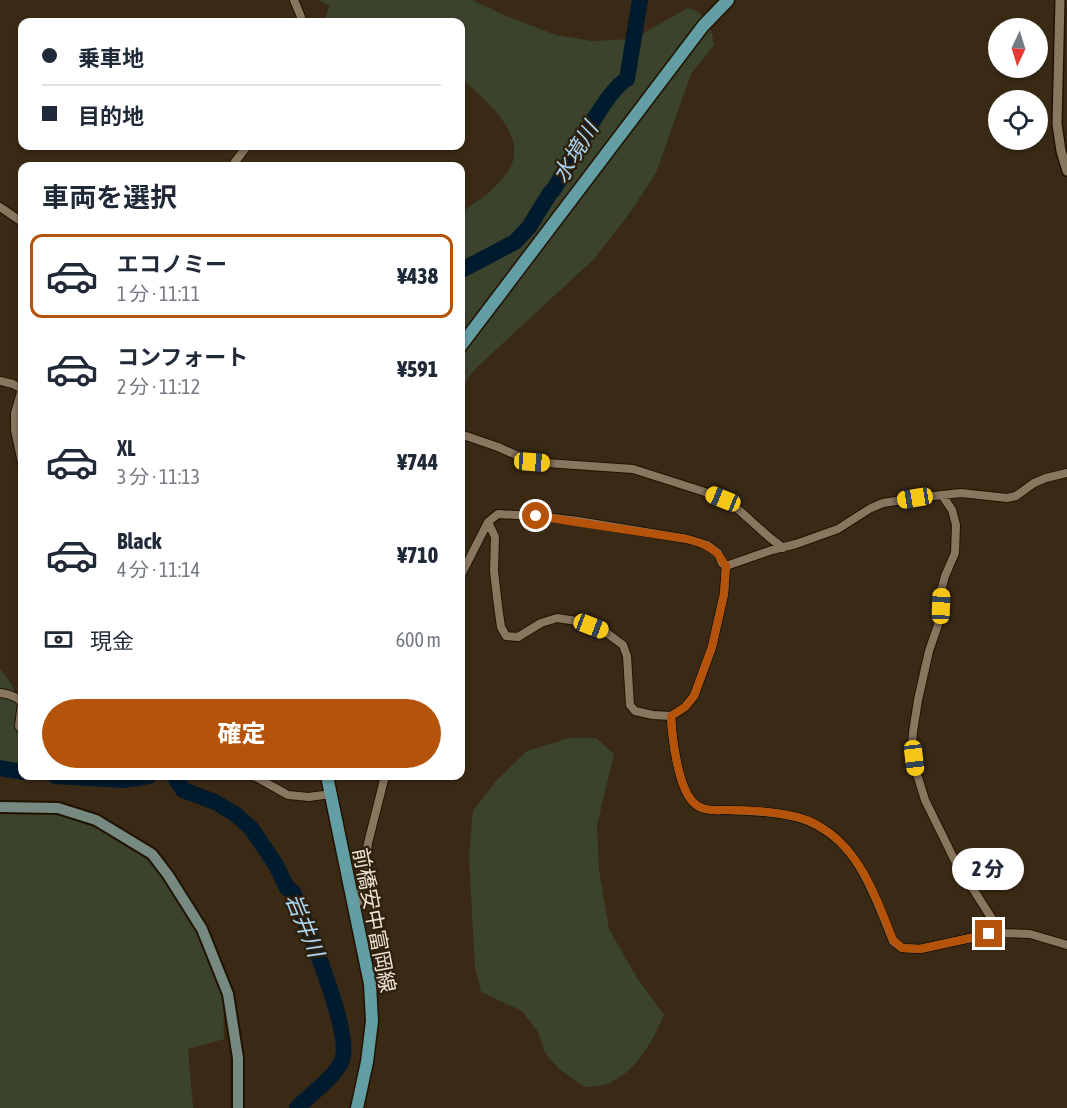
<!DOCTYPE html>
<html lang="ja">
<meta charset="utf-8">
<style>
:root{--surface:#fff;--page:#f6f6f7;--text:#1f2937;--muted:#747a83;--line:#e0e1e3;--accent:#b45309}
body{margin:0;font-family:"Asap Condensed","Noto Sans JP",sans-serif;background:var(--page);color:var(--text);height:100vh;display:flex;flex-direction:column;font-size:22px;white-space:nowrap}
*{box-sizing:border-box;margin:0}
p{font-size:20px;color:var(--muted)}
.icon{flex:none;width:33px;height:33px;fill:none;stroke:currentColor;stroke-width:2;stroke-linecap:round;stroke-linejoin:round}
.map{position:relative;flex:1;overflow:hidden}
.side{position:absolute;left:18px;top:162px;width:447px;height:618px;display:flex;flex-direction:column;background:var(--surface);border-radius:12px;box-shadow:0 2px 4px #0004}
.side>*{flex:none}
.top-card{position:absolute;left:18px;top:18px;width:447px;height:132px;border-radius:12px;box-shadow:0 2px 4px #0004;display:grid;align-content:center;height:132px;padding:0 24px;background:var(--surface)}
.needle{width:39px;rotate:184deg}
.buttons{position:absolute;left:988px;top:18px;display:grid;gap:12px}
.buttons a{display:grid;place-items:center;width:60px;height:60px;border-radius:50%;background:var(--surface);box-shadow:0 2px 4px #0004;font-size:30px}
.end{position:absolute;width:27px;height:27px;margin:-14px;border:8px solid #b45309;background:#fff;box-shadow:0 0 0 3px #fff}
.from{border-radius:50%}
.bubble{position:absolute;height:42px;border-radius:21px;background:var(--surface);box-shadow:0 2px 4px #0004;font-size:20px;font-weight:800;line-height:42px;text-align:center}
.car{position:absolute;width:18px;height:36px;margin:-18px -9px;border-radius:8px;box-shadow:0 0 4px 2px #0007;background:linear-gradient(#f5c518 24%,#345 0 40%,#f5c518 0 76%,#345 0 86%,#f5c518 0)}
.top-card b{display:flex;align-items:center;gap:21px;height:57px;font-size:22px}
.top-card b+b{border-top:2px solid var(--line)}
.top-card i{width:15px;height:15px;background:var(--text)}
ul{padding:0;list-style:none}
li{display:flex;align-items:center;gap:18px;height:84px;margin:0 12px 9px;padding:0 12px;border:3px solid transparent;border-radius:12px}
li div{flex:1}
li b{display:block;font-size:22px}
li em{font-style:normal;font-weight:800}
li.current{border-color:var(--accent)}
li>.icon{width:54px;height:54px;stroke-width:1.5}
h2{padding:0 24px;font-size:27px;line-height:72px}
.pay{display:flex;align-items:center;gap:15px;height:66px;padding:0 24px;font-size:22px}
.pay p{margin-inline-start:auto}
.action{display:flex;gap:12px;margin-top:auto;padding:12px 24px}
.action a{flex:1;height:69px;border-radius:36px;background:var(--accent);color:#fff;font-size:24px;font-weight:800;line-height:69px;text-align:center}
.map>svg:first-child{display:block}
.green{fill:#3b432d}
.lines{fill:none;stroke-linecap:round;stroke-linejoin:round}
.river{stroke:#001a2e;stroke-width:16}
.minor-casing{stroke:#201201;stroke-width:10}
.tertiary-casing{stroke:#201201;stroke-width:12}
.secondary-casing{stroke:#201201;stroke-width:14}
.primary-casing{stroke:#201201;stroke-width:15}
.minor{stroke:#88765f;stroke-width:8}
.tertiary{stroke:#88765f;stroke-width:9}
.secondary{stroke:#768a82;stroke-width:10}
.primary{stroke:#639ea4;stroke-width:12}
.route{stroke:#b45309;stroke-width:8}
.labels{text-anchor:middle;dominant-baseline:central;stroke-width:4.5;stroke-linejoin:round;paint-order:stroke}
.street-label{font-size:21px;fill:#ebe1d4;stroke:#2f200b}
.water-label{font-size:22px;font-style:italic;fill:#aad6f8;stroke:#2f200b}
</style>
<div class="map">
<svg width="1067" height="1108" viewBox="0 0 1067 1108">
<rect width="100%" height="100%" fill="#3a2a15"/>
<path class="green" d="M319 0H472L506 16 556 35 592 41 633 39 688 8C710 16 710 23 714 45L691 74 656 173 629 214 594 259 474 370 461 389V215C467 206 478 202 486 195 493 189 501 181 506 174 534 138 485 100 461 78L460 22H323L330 6Z
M0 669 12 685 22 707V776H24L20 781 0 772Z
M569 738H596L614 754 597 825 599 870 609 929 637 978 664 1015C652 1043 634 1075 604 1085 598 1086 591 1087 585 1087L559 1069 545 1053 538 1032 522 1011 481 992 475 968 469 856 473 811 497 780 527 751Z
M0 811 55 814 94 826 147 859 164 878 197 929 223 994 224 1039 188 1049 193 1108H0Z"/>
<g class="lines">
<path class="river" d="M460 271 515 242 529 227 550 193 554 189C568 165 606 90 627 79L640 0
M0 768 22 772
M55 776 123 780 149 776
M174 776 183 790 215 802 235 814 251 828 276 865 287 888 293 892C305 923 353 1033 342 1060 335 1078 310 1094 297 1108"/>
<g class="minor-casing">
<path id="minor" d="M294 0 301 17V22
M232 166 247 146
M0 207 22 222
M0 381 13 384 22 389
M22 389 15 413V430L22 463
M460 436H466L498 447 532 462 633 469 702 491 724 499 740 511 769 537 783 548
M942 495 952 510 956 525 955 553 945 576 941 591 938 625 929 651 918 700 913 732 912 745 916 771 925 800 954 859 1001 933
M726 566 772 550 796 544 838 529 871 508 883 503 915 498 961 493 1007 498 1016 496 1034 483 1046 478 1067 473
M460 577 488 522 498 514 536 516 578 521 687 539 707 545 718 553 722 563 726 566 724 594 712 647 694 696 685 707 671 716 653 715 635 711 630 705 627 656 623 645 604 631 577 621 557 618 541 623 518 637 506 636 501 627 498 606 494 571 495 537 488 522
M0 693C7 694 18 696 22 703L19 726 22 730
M671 716C672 738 678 788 694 803 696 805 702 809 706 809 712 811 721 810 728 810 748 811 768 811 787 815 801 817 813 822 825 830 862 854 877 902 893 941L902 948 920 949 989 934 1001 933 1030 934 1067 945
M254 776 288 795 309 797 331 794
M353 904 360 901 368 843 385 776"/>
</g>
<g class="tertiary-casing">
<path id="tertiary" d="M1060 0 1057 124 1061 151 1067 171"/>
</g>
<g class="secondary-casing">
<path id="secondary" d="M0 807 58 808 96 820 152 854 168 875 202 929 228 994 238 1058V1108"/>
</g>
<g class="primary-casing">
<path id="primary" d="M460 347 703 26 728 0
M327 776 370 984 372 1021 367 1062 357 1108"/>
</g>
<use href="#minor" class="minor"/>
<use href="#tertiary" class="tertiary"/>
<use href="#secondary" class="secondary"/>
<use href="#primary" class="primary"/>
</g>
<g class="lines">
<path class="route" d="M536 516 687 539C698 542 708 545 717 553 720 556 722 562 726 566L724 594 712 647 694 696 685 707 671 716C672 738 678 788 694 803 696 805 702 809 706 809 712 811 721 810 728 810 748 810 768 811 787 815 801 817 814 822 825 830 862 854 878 902 893 940L902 948 920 949 989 934"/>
</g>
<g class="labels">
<g class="street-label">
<text transform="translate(375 920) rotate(79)">前橋安中富岡線</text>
</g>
<g class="water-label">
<text transform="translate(575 152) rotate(-59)">水境川</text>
<text transform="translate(305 925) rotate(68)">岩井川</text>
</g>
</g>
</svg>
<div class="buttons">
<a><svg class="needle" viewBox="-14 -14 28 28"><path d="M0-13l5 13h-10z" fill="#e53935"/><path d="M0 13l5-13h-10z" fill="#747a83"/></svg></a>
<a><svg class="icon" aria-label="locate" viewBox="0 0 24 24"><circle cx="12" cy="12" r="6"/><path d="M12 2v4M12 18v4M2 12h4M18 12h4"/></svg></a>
</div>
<i class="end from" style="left:536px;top:516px"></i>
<i class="end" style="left:989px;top:934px"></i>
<div class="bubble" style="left:952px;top:848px;width:72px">2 分</div>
<i class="car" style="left:532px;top:462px;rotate:94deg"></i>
<i class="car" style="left:915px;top:498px;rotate:261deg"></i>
<i class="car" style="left:723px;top:499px;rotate:292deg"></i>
<i class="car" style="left:941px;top:606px;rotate:2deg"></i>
<i class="car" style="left:591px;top:626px;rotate:111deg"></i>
<i class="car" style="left:914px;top:758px;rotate:173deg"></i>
<div class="top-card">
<b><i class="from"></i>乗車地</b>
<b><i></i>目的地</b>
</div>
<section class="side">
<h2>車両を選択</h2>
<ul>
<li class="current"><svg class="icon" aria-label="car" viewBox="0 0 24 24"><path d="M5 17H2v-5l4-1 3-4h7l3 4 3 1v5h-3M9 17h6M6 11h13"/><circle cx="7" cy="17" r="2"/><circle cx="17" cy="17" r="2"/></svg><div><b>エコノミー</b><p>1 分 · 11:11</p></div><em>¥438</em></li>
<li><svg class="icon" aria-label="car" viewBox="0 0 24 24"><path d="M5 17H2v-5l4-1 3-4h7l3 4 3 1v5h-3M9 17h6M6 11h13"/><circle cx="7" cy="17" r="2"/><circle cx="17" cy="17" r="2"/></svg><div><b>コンフォート</b><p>2 分 · 11:12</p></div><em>¥591</em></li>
<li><svg class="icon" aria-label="car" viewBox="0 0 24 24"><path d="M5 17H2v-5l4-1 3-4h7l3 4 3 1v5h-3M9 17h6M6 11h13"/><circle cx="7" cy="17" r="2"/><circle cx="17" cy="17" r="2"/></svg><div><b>XL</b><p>3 分 · 11:13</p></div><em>¥744</em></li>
<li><svg class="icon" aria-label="car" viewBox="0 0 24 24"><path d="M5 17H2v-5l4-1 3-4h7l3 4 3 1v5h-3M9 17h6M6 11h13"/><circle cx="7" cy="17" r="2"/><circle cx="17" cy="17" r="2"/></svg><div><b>Black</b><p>4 分 · 11:14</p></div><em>¥710</em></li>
</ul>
<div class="pay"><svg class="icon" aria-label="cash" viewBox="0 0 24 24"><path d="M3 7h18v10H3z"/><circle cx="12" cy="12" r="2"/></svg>現金<p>600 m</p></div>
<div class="action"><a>確定</a></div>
</section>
</div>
